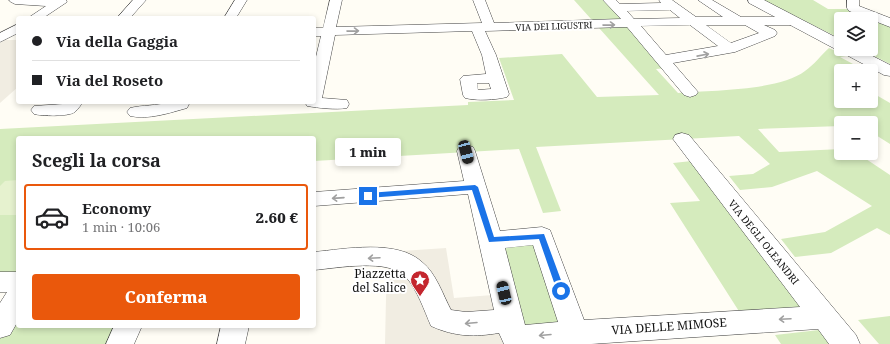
<!DOCTYPE html>
<html lang="it">
<meta charset="utf-8">
<style>
:root{--surface:#fff;--page:#f2f2f2;--text:#202124;--muted:#757577;--line:#e0e0e0;--accent:#ea580c}
body{margin:0;font-family:"Noto Serif",serif;background:var(--page);color:var(--text);height:100vh;display:flex;flex-direction:column;font-size:15px;white-space:nowrap}
*{box-sizing:border-box;margin:0}
p{font-size:13px;color:var(--muted)}
.icon{flex:none;width:22px;height:22px;fill:none;stroke:currentColor;stroke-width:2;stroke-linecap:round;stroke-linejoin:round}
.map{position:relative;flex:1;overflow:hidden}
.drawer{position:absolute;left:16px;top:136px;width:300px;height:192px;display:flex;flex-direction:column;background:var(--surface);border-radius:4px;box-shadow:0 2px 6px #0003}
.drawer>*{flex:none}
.banner{position:absolute;left:16px;top:16px;width:300px;height:88px;border-radius:4px;box-shadow:0 2px 6px #0003;display:grid;align-content:center;height:88px;padding:0 16px;background:var(--surface)}
.buttons{position:absolute;left:834px;top:12px;display:grid;gap:8px}
.buttons a{display:grid;place-items:center;width:44px;height:44px;border-radius:4px;background:var(--surface);box-shadow:0 2px 6px #0003;font-size:20px}
.end{position:absolute;width:18px;height:18px;margin:-9px;border:5px solid #1a73e8;background:#fff;box-shadow:0 0 0 2px #fff}
.from{border-radius:50%}
.bubble{position:absolute;height:28px;border-radius:4px;background:var(--surface);box-shadow:0 2px 6px #0003;font-size:13px;font-weight:800;line-height:28px;text-align:center}
.car{position:absolute;width:12px;height:24px;margin:-12px -6px;border-radius:5px;box-shadow:0 0 3px 1px #0007;background:linear-gradient(#222 24%,#8ab4d8 0 40%,#222 0 76%,#8ab4d8 0 86%,#222 0)}
.banner b{display:flex;align-items:center;gap:14px;height:38px;font-size:15px}
.banner b+b{border-top:1px solid var(--line)}
.banner i{width:10px;height:10px;background:var(--text)}
ul{padding:0;list-style:none}
li{display:flex;align-items:center;gap:12px;height:66px;margin:0 8px 6px;padding:0 8px;border:2px solid transparent;border-radius:4px}
li div{flex:1}
li b{display:block;font-size:15px}
li em{font-style:normal;font-weight:800}
li.selected{border-color:var(--accent)}
li>.icon{width:36px;height:36px;stroke-width:1.5}
h2{padding:0 16px;font-size:18px;line-height:48px}
.primary-button{display:flex;gap:8px;margin-top:auto;padding:8px 16px}
.primary-button a{flex:1;height:46px;border-radius:4px;background:var(--accent);color:#fff;font-size:16px;font-weight:800;line-height:46px;text-align:center}
.map>svg:first-child{display:block}
.green{fill:#d5ebbd}
.pitch{fill:#e6f2cf}
.plaza{fill:#f1ede2}
.lines{fill:none;stroke-linecap:round;stroke-linejoin:round}
.minor-casing{stroke:#444;stroke-width:1}
.tertiary-casing{stroke:#444;stroke-width:1}
.minor{fill:#fff;fill-rule:evenodd}
.tertiary{fill:#fff;fill-rule:evenodd}
.oneway{stroke:#a0a0a0}
.route{fill:#1a73e8}
.labels{text-anchor:middle;dominant-baseline:central;stroke-width:4;stroke-linejoin:round;paint-order:stroke}
.far-street-label{font-size:9px;fill:#111;stroke:#fff}
.street-label{font-size:10px;fill:#111;stroke:#fff}
.near-poi-label{font-size:12px;fill:#111;stroke:#fff;text-anchor:end}
.near-street-label{font-size:12px;fill:#111;stroke:#fff}
</style>
<div class="map">
<svg width="890" height="344" viewBox="0 0 890 344">
<rect width="100%" height="100%" fill="#fffdf5"/>
<path class="green" d="M574 0H604L667 68 656 69 678 93C711 90 779 91 805 71 814 65 821 55 829 48L846 56 840 57 866 71H841V101H871V92L890 103V144L871 132V123H841V126L758 129 779 152 841 149V153H857L890 175V235L877 228 831 253 795 257 781 239 825 232 872 206 817 171 772 187 740 190 729 176 753 174 770 164 739 136 536 147 561 211 543 213 519 149 314 161V138H18V276H0V129L468 105V102L514 100 499 58 562 54 597 97 659 95Z
M763 0H813L828 9H850L890 24V64L860 49H871V19H841V39Z
M692 161 812 312 742 316 670 203 700 201 673 163Z
M538 240 568 327 520 331 497 244Z
M18 311V326H116L107 344H0V338Z
M890 316V344H879L858 320Z
M819 330 836 344H781L775 335Z"/>
<path class="pitch" d="M18 180V215H0V186L5 181Z"/>
<path class="plaza" d="M5 40H18V87L0 103V43Z
M446 248 454 298 493 295 503 344H385L387 252Z"/>
<g class="lines">
<g class="minor-casing">
<path id="minor" d="M9 0H66L67 2 43 18H28L46 6 15 4 11 2Z
M133 0H146L130 18H117Z
M235 0H247L236 18H224Z
M330 0H342L336 27 482 23 473 0H485L494 23 621 19 603 0H616L620 4 661 3 659 0H672L696 17H723L698 0H712L741 17H793L797 18 799 21 797 24 793 25H764L775 30 777 33 775 36 735 52 673 63 698 92 696 95 690 97 684 95 627 27 485 31 496 55 509 94 507 97C495 100 477 101 465 98L463 95 460 79 463 76 486 74 482 55 472 31 335 35 322 98 347 100 349 104 347 108C335 110 319 108 307 106L305 102H314V65L321 36H314V28H323ZM670 10 680 18 634 19 627 11ZM690 25 718 46 666 55 641 26ZM706 25H745L759 33 731 43ZM477 83H489L491 89 478 90Z
M847 0H859V6L890 18V27L849 11 847 8Z
M18 24V33L0 42V33Z
M66 102H83C81 105 78 109 75 112 68 117 42 116 34 114L31 110 34 106 63 104Z
M170 102H190L187 108C169 113 149 120 130 116L127 112 130 108C143 105 156 106 170 102Z
M682 133 689 135 856 335 860 344H829L818 329 591 344H504L499 333C475 337 455 337 431 326 424 310 418 291 406 277 389 258 338 268 314 270V252C345 249 397 239 422 262 436 273 443 295 451 310L466 312 494 310 468 194 314 206V192L464 181 457 151 459 147 466 145 473 147 475 151 500 231 542 227 550 230 584 320 800 307 673 139 675 135ZM533 245 558 322 525 325 505 248Z
M0 272H18V321L10 335 0 338V303L7 292H0Z
M114 326H142L134 344H106Z
M221 326H249L245 344H217Z"/>
</g>
<g class="tertiary-casing">
<path id="tertiary" d="M748 0H764L841 40V49H859L890 65V76L884 75 749 3Z"/>
</g>
<use href="#minor" class="minor"/>
<use href="#tertiary" class="tertiary"/>
</g>
<defs><path id="oneway-shaft" d="M-6 0H5M1.5-3L5.5 0L1.5 3" fill="none" stroke-width="1.6" stroke-linecap="round" stroke-linejoin="round"/></defs>
<g class="oneway">
<use href="#oneway-shaft" transform="translate(609 25) rotate(-1)"/>
<use href="#oneway-shaft" transform="translate(353 31) rotate(-1)"/>
<use href="#oneway-shaft" transform="translate(703 55) rotate(-11)"/>
<use href="#oneway-shaft" transform="translate(338 198) rotate(176)"/>
<use href="#oneway-shaft" transform="translate(374 258) rotate(177)"/>
<use href="#oneway-shaft" transform="translate(785 319) rotate(177)"/>
<use href="#oneway-shaft" transform="translate(471 323) rotate(175)"/>
<use href="#oneway-shaft" transform="translate(545 335) rotate(175)"/>
</g>
<path class="route" d="M475 185 478 187 494 237 544 234 565 291 564 293H558L557 291 539 239 489 242 472 190 368 198 365 196 368 193Z"/>
<defs>
<g id="sight-pin" transform="scale(1)"><path d="M0 17L-7.5 6A9.5 9.5 0 1 1 7.5 6Z" fill="#c4262e" stroke="#fff"/><path d="M0-6L1.8-2.2L6-1.7L2.9 1.2L3.7 5.4L0 3.3L-3.7 5.4L-2.9 1.2L-6-1.7L-1.8-2.2Z" fill="#fff"/></g>
</defs>
<g fill-rule="evenodd">
<use href="#sight-pin" x="420" y="280"/>
</g>
<g class="labels">
<g class="far-street-label">
<text transform="translate(554 26) rotate(-2)">VIA DEI LIGUSTRI</text>
</g>
<g class="street-label">
<text transform="translate(764 242) rotate(51)">VIA DEGLI OLEANDRI</text>
</g>
<g class="near-poi-label">
<text x="406" y="273">Piazzetta<tspan x="406" dy="14">del Salice</tspan></text>
</g>
<g class="near-street-label">
<text transform="translate(669 326) rotate(-4)">VIA DELLE MIMOSE</text>
</g>
</g>
</svg>
<div class="buttons">
<a><svg class="icon" aria-label="layers" viewBox="0 0 24 24"><path d="M12 4l9 5-9 5-9-5zM3 14l9 5 9-5"/></svg></a>
<a>+</a>
<a>−</a>
</div>
<i class="end from" style="left:561px;top:291px"></i>
<i class="end" style="left:368px;top:196px"></i>
<div class="bubble" style="left:335px;top:138px;width:66px">1 min</div>
<i class="car" style="left:466px;top:152px;rotate:165deg"></i>
<i class="car" style="left:504px;top:293px;rotate:347deg"></i>
<div class="banner">
<b><i class="from"></i>Via della Gaggia</b>
<b><i></i>Via del Roseto</b>
</div>
<section class="drawer">
<h2>Scegli la corsa</h2>
<ul>
<li class="selected"><svg class="icon" aria-label="car" viewBox="0 0 24 24"><path d="M5 17H2v-5l4-1 3-4h7l3 4 3 1v5h-3M9 17h6M6 11h13"/><circle cx="7" cy="17" r="2"/><circle cx="17" cy="17" r="2"/></svg><div><b>Economy</b><p>1 min · 10:06</p></div><em>2.60 €</em></li>
</ul>
<div class="primary-button"><a>Conferma</a></div>
</section>
</div>
